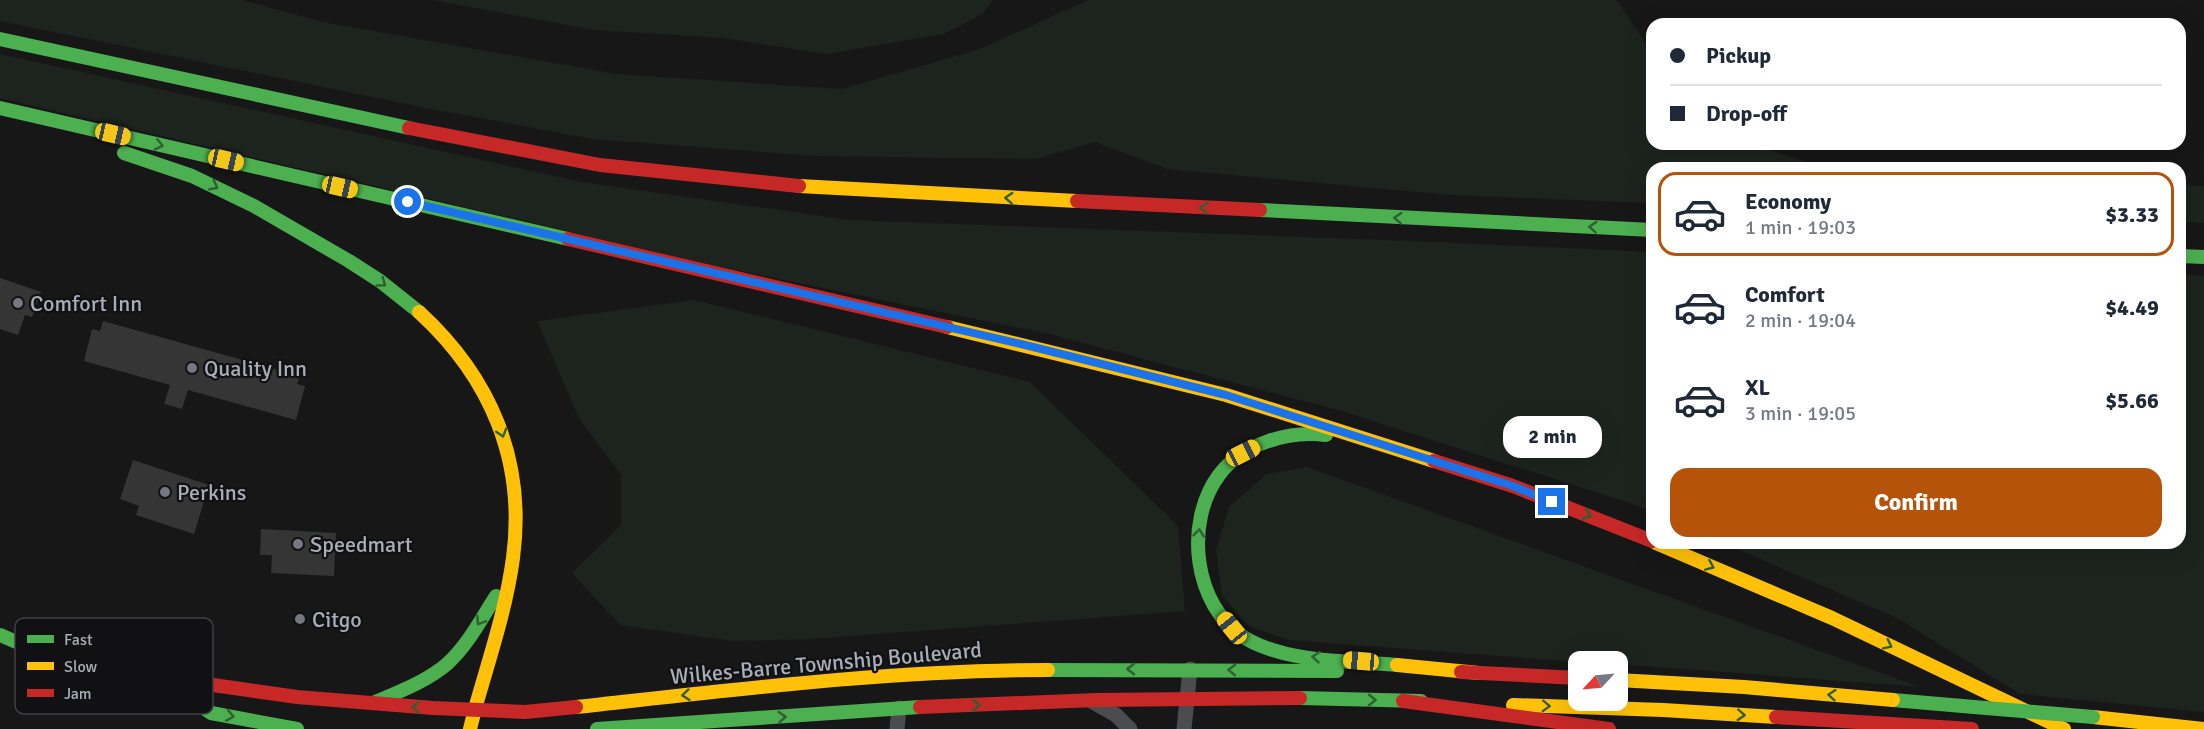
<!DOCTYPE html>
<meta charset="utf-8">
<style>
:root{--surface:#fff;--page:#f2f2f3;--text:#1f2937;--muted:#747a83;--line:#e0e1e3;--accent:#b45309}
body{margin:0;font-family:Signika,sans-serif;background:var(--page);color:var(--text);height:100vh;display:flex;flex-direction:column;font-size:22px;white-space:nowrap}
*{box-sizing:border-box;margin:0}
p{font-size:20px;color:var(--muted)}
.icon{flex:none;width:33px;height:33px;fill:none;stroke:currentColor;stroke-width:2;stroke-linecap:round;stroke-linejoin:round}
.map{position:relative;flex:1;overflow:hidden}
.sheet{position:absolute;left:1646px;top:162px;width:540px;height:387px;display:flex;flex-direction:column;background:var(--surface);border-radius:18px;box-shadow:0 6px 24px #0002}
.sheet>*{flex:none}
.top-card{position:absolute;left:1646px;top:18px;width:540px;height:132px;border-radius:18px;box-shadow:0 6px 24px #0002;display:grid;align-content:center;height:132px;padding:0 24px;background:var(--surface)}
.needle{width:39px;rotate:244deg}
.buttons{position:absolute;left:1568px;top:651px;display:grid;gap:12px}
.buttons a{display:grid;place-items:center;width:60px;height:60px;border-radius:12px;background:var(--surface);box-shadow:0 6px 24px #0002;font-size:30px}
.end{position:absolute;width:27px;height:27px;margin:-14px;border:8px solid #1a73e8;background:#fff;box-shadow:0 0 0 3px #fff}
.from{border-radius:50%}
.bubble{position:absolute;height:42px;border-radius:18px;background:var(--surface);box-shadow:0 6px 24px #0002;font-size:20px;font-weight:800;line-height:42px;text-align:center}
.car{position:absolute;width:18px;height:36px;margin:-18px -9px;border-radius:8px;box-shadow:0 0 4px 2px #0007;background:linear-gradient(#f5c518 24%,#345 0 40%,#f5c518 0 76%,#345 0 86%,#f5c518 0)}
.top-card b{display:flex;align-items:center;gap:21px;height:57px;font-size:22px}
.top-card b+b{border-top:2px solid var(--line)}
.top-card i{width:15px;height:15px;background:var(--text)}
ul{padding:10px 0 0;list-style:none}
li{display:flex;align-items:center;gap:18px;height:84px;margin:0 12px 9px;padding:0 12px;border:3px solid transparent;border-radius:18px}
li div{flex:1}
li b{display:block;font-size:22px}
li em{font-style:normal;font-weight:800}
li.current{border-color:var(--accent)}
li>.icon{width:54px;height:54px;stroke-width:1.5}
.primary-button{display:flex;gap:12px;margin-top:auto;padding:12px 24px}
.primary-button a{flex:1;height:69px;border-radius:18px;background:var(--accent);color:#fff;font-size:24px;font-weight:800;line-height:69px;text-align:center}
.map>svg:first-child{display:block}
.green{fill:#1d241e}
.building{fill:#353536}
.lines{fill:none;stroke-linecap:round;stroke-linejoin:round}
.street{stroke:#4b4c50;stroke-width:15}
.fast{stroke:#4caf50;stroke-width:14}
.slow{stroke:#ffc107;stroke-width:14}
.jam{stroke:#c62828;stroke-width:14}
.fast-bridge{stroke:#4caf50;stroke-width:14}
.oneway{stroke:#2e6032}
.route{stroke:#1a73e8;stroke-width:8}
.poi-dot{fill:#757880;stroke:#111113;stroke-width:2}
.labels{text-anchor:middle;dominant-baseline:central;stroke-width:4.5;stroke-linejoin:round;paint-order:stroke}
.poi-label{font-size:22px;fill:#a8adb8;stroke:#111113;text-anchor:start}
.street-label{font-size:22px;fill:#a8adb8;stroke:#111113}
.key{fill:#111113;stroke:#3e4045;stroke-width:1.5}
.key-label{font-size:16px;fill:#a8adb8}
</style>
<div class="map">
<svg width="2204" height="729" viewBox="0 0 2204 729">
<rect width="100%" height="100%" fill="#171717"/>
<path class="green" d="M0 0H242L323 22 616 74 842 89 980 49 1088 0H1614L1618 2 1651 51 1652 144H1752L1807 162 1996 168H1652L1651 203 1450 195 1167 169 1095 142 1036 159 815 156 593 139 426 108 0 21Z
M432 0H993L982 14 944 34 826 54 723 38 594 30Z
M0 54 582 182 849 220 1436 242 1651 252V512L1630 503 1338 410 1049 334 711 265 0 98Z
M2180 185 2204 186V223L2180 222Z
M2180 274 2204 276V712L2020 694 1897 618 1723 543H2180Z
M694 300 1030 382 1178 526 1185 611 811 639 732 641 620 625 572 573 621 525V475L579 418 537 321Z
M1307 467 1920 687 1617 664V662H1578L1288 640 1247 625 1222 595 1216 550 1229 507 1267 474Z"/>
<path class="building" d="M0 278 41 292 32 317 25 315 18 335 0 329Z
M103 321 300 376 297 384 305 386 296 420 188 390 182 409 164 404 170 385 84 361 92 329 100 331Z
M133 460 209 485 194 534 136 515 139 506 120 499Z
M261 529 336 533 334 576 271 573 272 555H260Z"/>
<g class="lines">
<path class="street" d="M1093 702 1116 715 1130 729
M897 729 899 708
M1184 729 1190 669"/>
<path class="fast" d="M0 39 409 128
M0 108 568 239
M124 153 192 176 254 206 349 261 380 281 419 312
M1260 210 1652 230
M2180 256 2204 257
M1326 435C1289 430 1242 444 1219 475 1184 522 1193 606 1245 638 1287 663 1350 661 1397 665
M0 635 51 657 179 691 211 713 297 729
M1048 670 1337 671
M1300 698 1421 701
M1893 700 1974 707
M373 703C398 692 426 682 447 664 468 645 481 619 496 596
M597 729 920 707"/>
<path class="slow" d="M799 186 1077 201
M419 312C491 378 526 461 513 558 506 610 489 659 475 709
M947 327 1226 395 1434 461
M1656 543 1832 618 2064 729
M1397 665 1479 673
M1617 680 1744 687 1893 700
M1513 705 1663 710 1776 717
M576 707C732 690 890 670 1048 670
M2093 717 2203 729
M470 729 475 709"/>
<path class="jam" d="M409 128 600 165 799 186
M1077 201 1260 210
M568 239 947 327
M1434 461 1513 486 1652 541
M1461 672 1578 678
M179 691 206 684 297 697 433 708 525 712 576 707
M1403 701 1609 729
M920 707 1096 700 1300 698
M1776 717 1972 729"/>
<path class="fast-bridge" d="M1974 707 2093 717"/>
</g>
<defs><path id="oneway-chevron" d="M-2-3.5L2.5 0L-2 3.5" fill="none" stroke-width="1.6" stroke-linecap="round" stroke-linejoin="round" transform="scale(1.5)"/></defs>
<g class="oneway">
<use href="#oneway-chevron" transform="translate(159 145) rotate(13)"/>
<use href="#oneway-chevron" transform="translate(214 186) rotate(27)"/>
<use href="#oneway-chevron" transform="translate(1009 198) rotate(-177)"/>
<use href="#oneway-chevron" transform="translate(1204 208) rotate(-177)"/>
<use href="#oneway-chevron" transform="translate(1398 218) rotate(-177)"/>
<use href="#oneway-chevron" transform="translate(1593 227) rotate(-177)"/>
<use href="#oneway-chevron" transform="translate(382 283) rotate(36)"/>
<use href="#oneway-chevron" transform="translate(502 433) rotate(73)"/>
<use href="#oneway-chevron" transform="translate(1587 515) rotate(22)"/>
<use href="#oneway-chevron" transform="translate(1199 533) rotate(-84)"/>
<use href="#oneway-chevron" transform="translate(1710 566) rotate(23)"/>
<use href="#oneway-chevron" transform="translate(480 621) rotate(123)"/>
<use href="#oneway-chevron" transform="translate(1888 645) rotate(26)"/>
<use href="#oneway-chevron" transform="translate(1316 657) rotate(-175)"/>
<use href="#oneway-chevron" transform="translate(1131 669) rotate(180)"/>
<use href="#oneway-chevron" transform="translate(1232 670) rotate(-179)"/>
<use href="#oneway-chevron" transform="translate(686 695) rotate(174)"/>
<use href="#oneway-chevron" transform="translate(1832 695) rotate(-175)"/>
<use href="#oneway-chevron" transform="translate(1372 700) rotate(1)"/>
<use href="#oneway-chevron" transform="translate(976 705) rotate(-2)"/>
<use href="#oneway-chevron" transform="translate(1546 706) rotate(2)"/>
<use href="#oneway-chevron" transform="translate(416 707) rotate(-175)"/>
<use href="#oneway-chevron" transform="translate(1741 715) rotate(3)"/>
<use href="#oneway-chevron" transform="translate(230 716) rotate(11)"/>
<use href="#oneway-chevron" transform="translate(782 717) rotate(-4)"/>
</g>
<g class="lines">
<path class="route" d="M408 202 1021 344 1226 395 1513 486 1552 502"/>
</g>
<g class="poi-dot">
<circle cx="18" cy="303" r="6"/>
<circle cx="192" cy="368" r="6"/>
<circle cx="165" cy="492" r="6"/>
<circle cx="298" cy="544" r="6"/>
<circle cx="300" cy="619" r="6"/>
</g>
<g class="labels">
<g class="poi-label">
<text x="30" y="303">Comfort Inn</text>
<text x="204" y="368">Quality Inn</text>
<text x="177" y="492">Perkins</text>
<text x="310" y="544">Speedmart</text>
<text x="312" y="619">Citgo</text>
</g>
<g class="street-label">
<text transform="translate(826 663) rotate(-5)">Wilkes-Barre Township Boulevard</text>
</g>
</g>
<rect x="15" y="618" width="198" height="96" rx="9" class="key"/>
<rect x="27" y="635" width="27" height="8" fill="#4caf50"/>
<rect x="27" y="662" width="27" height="8" fill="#ffc107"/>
<rect x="27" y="689" width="27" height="8" fill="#c62828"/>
<g class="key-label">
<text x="64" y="645">Fast</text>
<text x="64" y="672">Slow</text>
<text x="64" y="699">Jam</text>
</g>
</svg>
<div class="buttons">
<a><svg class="needle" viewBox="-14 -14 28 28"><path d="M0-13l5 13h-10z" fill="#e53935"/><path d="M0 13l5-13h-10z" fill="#747a83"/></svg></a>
</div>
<i class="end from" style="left:408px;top:202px"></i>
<i class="end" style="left:1552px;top:502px"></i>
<div class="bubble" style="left:1503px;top:416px;width:99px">2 min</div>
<i class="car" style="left:113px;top:134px;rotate:103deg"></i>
<i class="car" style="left:226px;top:160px;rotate:103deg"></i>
<i class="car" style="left:340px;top:187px;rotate:103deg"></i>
<i class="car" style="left:1243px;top:453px;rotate:63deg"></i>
<i class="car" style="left:1232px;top:628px;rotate:321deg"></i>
<i class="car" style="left:1361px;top:661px;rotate:275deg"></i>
<div class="top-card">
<b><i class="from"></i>Pickup</b>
<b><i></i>Drop-off</b>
</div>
<section class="sheet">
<ul>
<li class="current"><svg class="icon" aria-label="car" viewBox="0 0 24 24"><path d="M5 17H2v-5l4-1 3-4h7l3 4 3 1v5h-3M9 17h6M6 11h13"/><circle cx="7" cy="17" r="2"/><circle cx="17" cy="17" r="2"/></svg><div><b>Economy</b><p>1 min · 19:03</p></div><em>$3.33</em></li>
<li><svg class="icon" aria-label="car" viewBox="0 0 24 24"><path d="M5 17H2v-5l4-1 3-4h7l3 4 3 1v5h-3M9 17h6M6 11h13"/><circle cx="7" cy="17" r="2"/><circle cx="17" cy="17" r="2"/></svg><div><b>Comfort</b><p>2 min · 19:04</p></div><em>$4.49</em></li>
<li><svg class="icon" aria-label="car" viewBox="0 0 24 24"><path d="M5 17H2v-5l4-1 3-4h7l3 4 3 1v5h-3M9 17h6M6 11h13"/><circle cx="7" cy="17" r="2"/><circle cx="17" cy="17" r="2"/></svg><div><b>XL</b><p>3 min · 19:05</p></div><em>$5.66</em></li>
</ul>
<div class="primary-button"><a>Confirm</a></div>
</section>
</div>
